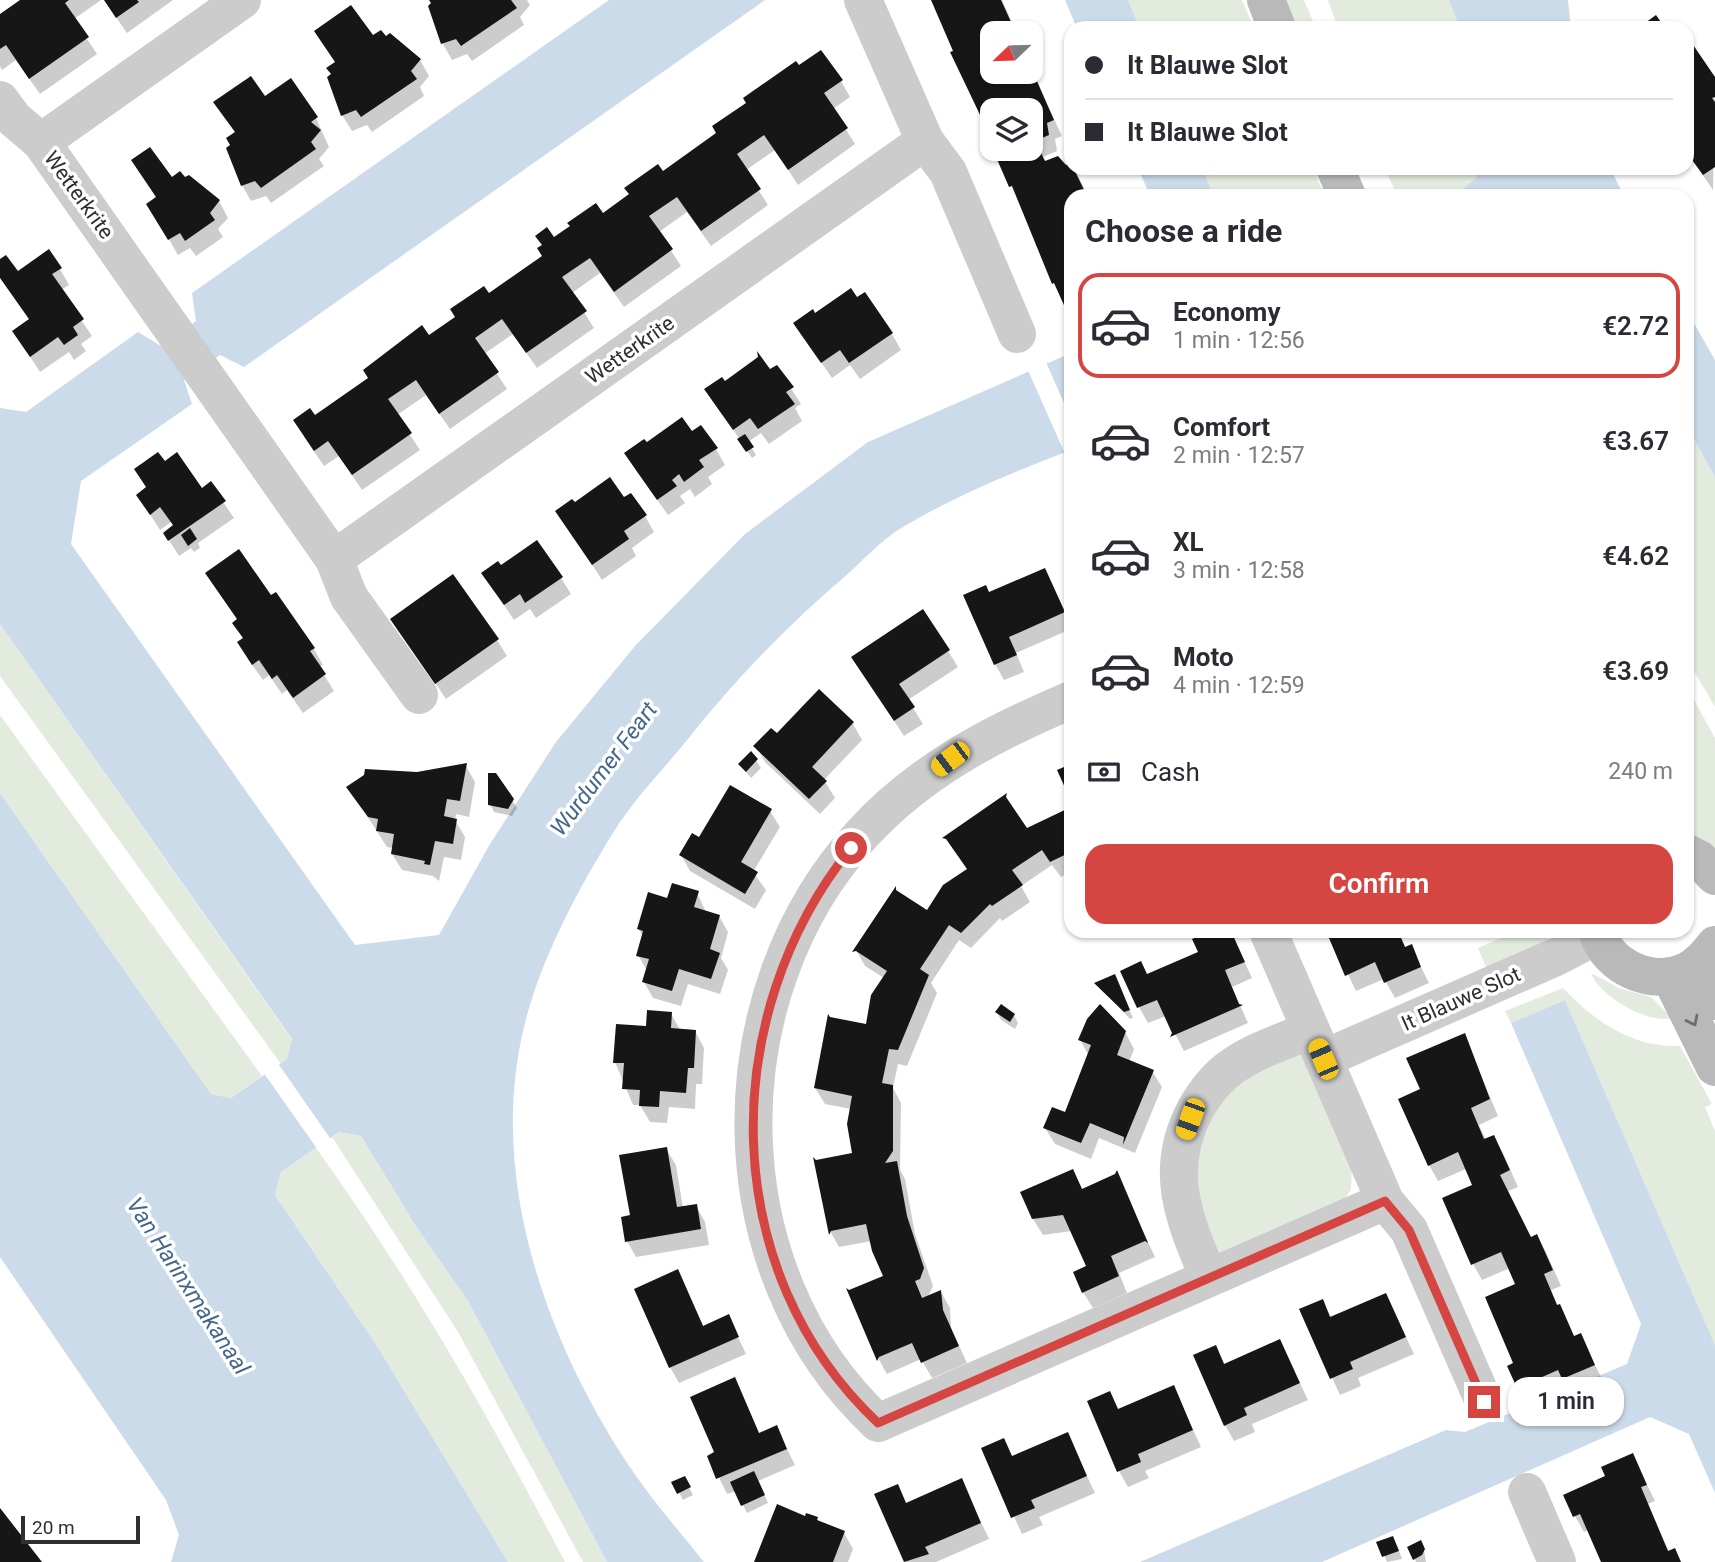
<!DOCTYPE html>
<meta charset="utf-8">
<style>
:root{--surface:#fff;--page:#f7f7f7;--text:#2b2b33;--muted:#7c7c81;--line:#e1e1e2;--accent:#d54541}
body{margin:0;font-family:Roboto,sans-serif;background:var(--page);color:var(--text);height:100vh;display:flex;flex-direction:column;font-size:26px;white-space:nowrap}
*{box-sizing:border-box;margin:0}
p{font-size:23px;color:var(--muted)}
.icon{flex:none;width:38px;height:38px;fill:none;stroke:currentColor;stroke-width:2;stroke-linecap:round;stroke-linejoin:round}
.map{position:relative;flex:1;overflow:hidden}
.drawer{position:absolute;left:1064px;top:189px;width:630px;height:749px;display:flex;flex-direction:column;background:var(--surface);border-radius:21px;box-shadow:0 2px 5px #0004}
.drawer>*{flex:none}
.guide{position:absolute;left:1064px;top:21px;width:630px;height:154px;border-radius:21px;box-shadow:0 2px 5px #0004;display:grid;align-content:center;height:154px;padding:0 21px;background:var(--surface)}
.needle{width:46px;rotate:247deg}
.tools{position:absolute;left:980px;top:21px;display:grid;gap:14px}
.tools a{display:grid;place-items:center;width:63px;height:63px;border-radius:14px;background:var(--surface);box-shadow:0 2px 5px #0004;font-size:35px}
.scale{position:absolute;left:21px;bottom:18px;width:119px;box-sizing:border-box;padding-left:7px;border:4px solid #2f2f2f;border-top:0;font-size:19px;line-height:24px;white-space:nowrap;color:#2f2f2f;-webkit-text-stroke:5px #fff;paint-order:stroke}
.end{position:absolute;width:32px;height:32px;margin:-16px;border:9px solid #d54541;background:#fff;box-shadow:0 0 0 4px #fff}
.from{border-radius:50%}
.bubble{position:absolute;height:49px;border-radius:21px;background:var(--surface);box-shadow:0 2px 5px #0004;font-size:23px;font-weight:600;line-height:49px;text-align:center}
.car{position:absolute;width:21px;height:42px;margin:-21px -10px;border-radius:9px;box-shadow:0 0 5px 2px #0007;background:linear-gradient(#f5c518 24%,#345 0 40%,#f5c518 0 76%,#345 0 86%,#f5c518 0)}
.guide b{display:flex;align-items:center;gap:24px;height:66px;font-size:26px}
.guide b+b{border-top:2px solid var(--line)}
.guide i{width:18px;height:18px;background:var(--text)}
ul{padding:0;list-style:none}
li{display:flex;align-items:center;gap:21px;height:105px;margin:0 14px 10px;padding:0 7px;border:4px solid transparent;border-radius:21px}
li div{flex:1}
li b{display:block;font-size:26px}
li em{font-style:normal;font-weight:600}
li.on{border-color:var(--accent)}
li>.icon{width:63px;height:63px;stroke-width:1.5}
h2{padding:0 21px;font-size:32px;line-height:84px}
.pay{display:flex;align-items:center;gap:18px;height:77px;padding:0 21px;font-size:26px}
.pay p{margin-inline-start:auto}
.button{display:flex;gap:14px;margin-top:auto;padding:14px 21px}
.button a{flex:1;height:80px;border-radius:21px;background:var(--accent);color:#fff;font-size:28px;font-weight:600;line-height:80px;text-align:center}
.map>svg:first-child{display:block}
.green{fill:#e3ebde}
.water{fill:#ccdbe9}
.pier{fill:#fff}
.shadow{fill:#0003}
.building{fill:#161616}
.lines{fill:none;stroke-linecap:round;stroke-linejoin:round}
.street{stroke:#ccc;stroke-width:38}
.secondary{stroke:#b9b9b9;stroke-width:38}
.oneway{stroke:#6d6d6d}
.route{stroke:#d54541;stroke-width:9}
.labels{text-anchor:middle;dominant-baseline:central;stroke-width:7;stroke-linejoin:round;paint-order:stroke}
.street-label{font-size:21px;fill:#2f2f2f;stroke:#fff}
.water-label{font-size:23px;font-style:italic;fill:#446889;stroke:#fff}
</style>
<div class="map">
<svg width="1715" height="1562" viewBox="0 0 1715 1562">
<rect width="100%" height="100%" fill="#fff"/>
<path class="green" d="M1128 0H1242L1254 28H1140Z
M1282 0H1304L1316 28H1294Z
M1328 0H1449L1460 28H1338Z
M1202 168H1313L1325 196H1214Z
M1385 168H1478L1477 177 1455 196H1397Z
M1687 426 1715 477V707L1687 659Z
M0 624 292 1040 287 1059 281 1064 0 676Z
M1687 687 1715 738V850L1706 842 1687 834Z
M0 715 262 1076 231 1098 211 1094 0 793Z
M1517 931H1558L1538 947 1487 969 1478 948Z
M1591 973 1619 988 1651 997 1672 1018C1649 1025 1599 996 1591 973Z
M1563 988C1594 1021 1633 1048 1680 1046L1712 1104 1705 1107 1715 1131V1345L1565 1000 1511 1023 1505 1011Z
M1301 1049 1352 1165 1351 1189 1345 1199 1215 1257 1201 1222 1195 1146 1233 1084Z
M339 1132 361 1136 417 1228 468 1301 607 1562H583L458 1332 332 1137Z
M316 1148C413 1283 488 1415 565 1562H508L377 1346 275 1195 281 1172Z"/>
<path class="water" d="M609 0H765L244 367 220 355 184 380 192 404 81 481 71 544 355 945 439 935 490 844 556 742 635 646 745 534 868 442 1071 353V450C1011 473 952 497 898 530 881 541 865 558 850 572 791 622 736 678 688 739 663 770 633 800 613 833 580 886 548 946 530 1005 481 1164 544 1341 634 1473 655 1504 681 1533 704 1562H607L468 1301 417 1228 361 1136 339 1132 281 1172 275 1195 377 1346 508 1562H171L179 1535 166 1500 0 1257V793L211 1094 231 1098 287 1059 292 1039 0 624V408L26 412 138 332 161 346 196 321 192 293Z
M1065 0H1128L1140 28H1077Z
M1449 0H1568L1571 28H1460Z
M1138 168H1202L1214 196H1150Z
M1478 168H1610L1624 196H1455L1477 177Z
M1687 311 1715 360V477L1687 426Z
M1565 1000 1715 1345V1493L1689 1434 1650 1417 1322 1562H1140L1446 1430 1465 1432 1627 1364 1641 1324 1511 1023Z"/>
<path class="pier" d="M1045 360 1071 419V454L1066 456 1027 368Z
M277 1062 332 1141 318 1150 263 1072Z"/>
<path class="shadow" d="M22 0H101L74 19 97 54 40 94 16 60 2 70 0 66V16Z
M104 0H173L127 33Z
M430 0H527L530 5 520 17 524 25 472 61 467 54 452 60 443 44Z
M932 0H1002L1008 13 1016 33H992V72L1031 70 1062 136 1055 139 1057 151 1043 157 1046 163 1074 168 1088 196H1071V315L1045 265 996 149H1031V110H992V139Z
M372 38H386L420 60 429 76 420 87 424 96 372 132 367 125 352 131 342 115Z
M1687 39 1715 80 1713 190 1687 152Z
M798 68 841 81 850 97 833 109 855 144 798 185 775 150 746 170 768 205 711 246 687 212 659 232 681 266 624 307 600 273 572 293 594 328 537 368 513 334 484 354 507 389 450 429 426 395 397 415 420 450 362 490 339 456 324 466 304 437 314 417 544 257 553 239 602 215 718 134Z
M216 102 316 118 329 147 319 159 324 166 271 203 266 196 251 201 242 185 236 134Z
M171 179H184L219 201 228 218 218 229 223 237 196 256 190 248 178 255 149 205Z
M0 261 18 273 60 269 69 285 61 290 92 336 81 344 86 351 74 360 69 352 40 372 14 332 30 321 0 277Z
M857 300 892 334 901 350 860 379 850 365 832 378 805 339 815 315Z
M777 367 801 404 795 408 802 421 769 444 761 433 748 442 756 455 752 458 707 390Z
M692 433 716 449 725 465 708 477 712 484 695 497 690 489 680 496 685 503 668 515 635 469 646 444Z
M165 463 202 490 211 484 234 518 198 543 200 548 194 552 191 548 179 556 165 534 174 527 171 522 160 530 138 495 147 488Z
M624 500 645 516 654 532 632 548 636 556 602 580 557 511 575 505Z
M501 567 561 578 571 594 536 618 530 609 514 620 483 574Z
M1045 570 1071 629 1016 653 1024 672 1004 680 995 664 989 594Z
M207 574 271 598 275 595 314 649 323 665 319 667 334 691 303 713 287 690 282 694 269 675 263 680 248 659 238 621Z
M392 620 497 640 507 656 446 699Z
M948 651 958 667 908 700 923 724 904 736 863 673Z
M819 692 853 724 862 740 824 780 835 798 820 814 765 762 756 746 777 736Z
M751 753 761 768 751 778 740 764Z
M466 766 475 782 469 817 456 814 455 820 465 837 461 860 444 857 439 881 433 876 402 870 392 854 393 848 387 847 349 788Z
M512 800 517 808 512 816 494 812 490 804Z
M1071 809V872L1061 877 1052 865 1021 886 1030 902 1002 921 1000 918 971 948 959 940 931 983 937 993 907 1066 898 1064 893 1088 901 1103 900 1170 905 1179 915 1234 933 1286 928 1297 941 1292 950 1308 951 1328 967 1363 932 1378 921 1359 887 1374 878 1358 886 1276 872 1241 839 1247 830 1231 854 1154 851 1109 825 1104 815 1088 867 1026 884 978 865 966 856 950 927 912 968 870 947 837 1026 830Z
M770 811 780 827 753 872 766 890 755 909 690 871 681 855Z
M697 893 706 912 719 916 728 932 721 958 728 970 720 994 688 984 681 1006 653 998 644 982 647 971 638 955 643 937 639 929 668 901Z
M1138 931H1155L1141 937Z
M1215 931H1230L1252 978 1232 987 1248 1023 1184 1051 1166 1016 1148 1023 1139 1007 1148 976 1201 953Z
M1327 931H1398L1406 949 1411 947 1429 983 1395 998 1384 979 1356 991Z
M1097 984H1118L1133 1018 1130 1019Z
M997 1012 1014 1015 1018 1023 1015 1029 1001 1020Z
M671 1014 681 1031H695L704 1048 702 1084H696L695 1109 669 1107 667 1123 650 1122 640 1105H633L615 1062 648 1028Z
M1125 1032 1134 1049 1129 1062 1152 1071 1162 1087 1135 1153 1099 1138 1091 1159 1055 1144 1045 1128 1066 1115 1089 1056 1080 1040Z
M1464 1035 1498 1116 1479 1125 1486 1140 1494 1137 1503 1153 1518 1187 1508 1191 1531 1239 1537 1236 1546 1252 1561 1286 1551 1290 1558 1306 1575 1338 1580 1335 1603 1381 1573 1394 1568 1386 1528 1403 1518 1387 1516 1364 1517 1285 1510 1268 1482 1280 1473 1264 1444 1199 1474 1186 1466 1169 1438 1181 1429 1165 1423 1090Z
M666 1149 676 1165 683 1208 696 1206 705 1222 709 1245 636 1257 627 1241 632 1217Z
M1072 1171 1083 1191 1117 1176 1155 1257 1119 1273 1127 1293 1093 1308 1083 1292 1088 1267 1072 1231 1043 1235 1033 1219Z
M678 1272 704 1327 728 1316 746 1354 679 1383 670 1367Z
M1386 1295 1414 1354 1358 1378 1361 1386 1340 1395 1301 1310 1322 1301 1332 1318Z
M1280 1341 1308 1400 1252 1424 1255 1432 1234 1441 1225 1425 1216 1347 1225 1365Z
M734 1379 760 1435 776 1427 795 1465 758 1481 768 1503 747 1513 736 1491 727 1494 709 1457 717 1453Z
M1173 1387 1201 1447 1145 1471 1149 1478 1128 1487 1119 1471 1110 1394 1119 1411Z
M1067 1434 1095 1493 1039 1517 1043 1525 1022 1534 983 1449 1003 1440 1013 1458Z
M1633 1456 1655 1501 1648 1504 1669 1552 1674 1550 1681 1562H1603L1589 1530 1584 1532 1575 1516 1607 1477Z
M684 1478 693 1495 683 1500 674 1483Z
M961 1480 989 1539 936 1562H906L877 1495 897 1486 907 1504Z
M806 1518H817L820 1523 844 1533 853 1549 848 1562H756Z
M1379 1543 1397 1545 1402 1559 1387 1562Z
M1409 1547 1424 1550 1426 1562H1416Z"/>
<path class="building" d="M20 0H69L65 3 89 37 29 79 6 45 0 49V14Z
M104 0H137L139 2 116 18Z
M429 0H511L517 8 461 46 456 39 441 44 428 6 431 3Z
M931 0H1001L1011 22 1004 25V33H992V72H1033L1054 120 1047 123 1049 135 1035 141 1045 161 1058 156 1066 165 1071 163 1087 196H1071V313L1068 314 1054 283 1052 284 1012 186 1009 187 993 150 1031 149V110H992V140L950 52 953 51Z
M351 5 373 35 381 30 386 36 390 33 421 59 411 71 417 79 361 117 356 110 341 116 327 77 331 74 326 68 335 62 314 31Z
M1656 15 1665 28H1638Z
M1687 36 1715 77V97L1712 98 1715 102V167L1703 175 1687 153Z
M821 50 843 80 824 93 848 128 788 170 764 135 737 154 761 189 701 231 677 197 649 216 673 249 614 292 590 258 562 277 587 311 526 353 502 319 475 338 499 372 439 414 416 380 388 399 412 433 352 475 328 441 314 451 293 420 310 408 315 415 368 378 363 370 422 325 429 335 455 317 450 309 484 286 489 293 542 256 537 248 542 245 535 236 547 227 554 237 570 226 567 223 596 203 603 213 629 194 624 188 658 164 663 171 716 133 712 126 746 103 743 98 796 61 799 65Z
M251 76 265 96 291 78 318 117 311 122 321 130 311 142 316 149 261 188 255 181 241 186 226 148 230 145 226 138 235 132 213 102Z
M150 147 172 177 180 171 185 177 189 175 220 200 210 213 215 220 185 241 180 233 168 240 146 204 156 197 131 160Z
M49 249 62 268 52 274 84 319 73 327 78 335 64 345 58 337 30 357 12 331 29 319 0 278V259L6 255 18 271Z
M851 288 857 297 865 292 893 333 849 363 840 350 821 363 793 323 813 309 815 313Z
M757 351 770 369 777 365 794 387 786 392 795 404 758 429 750 418 733 430 704 389 722 377 725 381 758 357Z
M682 417 692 431 701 425 718 448 699 460 704 467 684 482 679 474 672 480 677 486 657 500 624 453 644 439 647 442Z
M745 434 754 447 746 452 737 439Z
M158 452 165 461 177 452 202 488 211 481 226 501 168 541 163 533 173 525 160 507 150 515 136 495 146 487 134 469Z
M610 477 624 497 631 493 647 515 624 531 629 539 592 565 555 511 572 499 575 502Z
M190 528 197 539 188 546 181 535Z
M537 540 563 577 525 603 520 594 504 605 481 573 498 561 501 565Z
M239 549 271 595 276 592 315 648 310 651 326 674 293 698 277 675 272 679 259 660 252 665 237 642 243 638 232 623 237 619 205 573Z
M1045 568 1065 612 1009 637 1017 655 994 665 963 595 986 585 989 592Z
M453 574 499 639 435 684 390 619Z
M923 609 950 650 899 684 915 707 894 721 851 657Z
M819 689 854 722 812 767 827 781 809 799 753 746 771 728 777 733Z
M751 751 758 759 746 772 738 764Z
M467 763 460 801 447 799 444 816 457 819 453 844 435 841 430 865 424 864 425 861 391 854 394 834 376 831 378 819 368 817 346 787 364 775 365 769 417 772Z
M1071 764V801L1057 770Z
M488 773H496L514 799 508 809 488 805Z
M730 785 772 809 741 862 758 872 745 894 679 855 692 833 699 837Z
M1007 793 1006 797 1027 828 1071 807V852L1050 862 1042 850 1012 870 1023 885 992 906 990 904 961 933 949 925 920 969 929 975 898 1050 889 1049 882 1083 893 1085V1151L885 1163 897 1161 907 1216 924 1268 920 1279 915 1281 922 1298 941 1290 943 1310 959 1346 921 1363 912 1343 879 1357 877 1361 846 1288 849 1290 883 1276 872 1251 866 1224 831 1231 829 1235 813 1157 816 1160 852 1153 847 1124 852 1096 814 1088 828 1014 830 1017 866 1024 871 995 887 971 856 951 852 952 896 886V890L927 910 943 885 967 869 946 839 942 838Z
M672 883 699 891 694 907 720 915 710 949 720 953 711 979 679 969 672 991 642 982 649 959 636 956 643 931 637 929 648 892 667 898Z
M1211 931H1231L1245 962 1225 970 1239 1004 1243 1005 1170 1037 1172 1033 1157 1000 1137 1008 1120 971 1141 961 1147 974 1198 952 1192 939Z
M1326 931H1398L1405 947 1412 944 1421 967 1384 983 1375 962 1345 976Z
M1115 974 1130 1010 1124 1012 1094 983Z
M1001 1004 1015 1014 1010 1022 995 1012Z
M1100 1004 1126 1031 1117 1055 1154 1070 1123 1145 1124 1137 1090 1123 1081 1143 1043 1128 1052 1107 1065 1112 1091 1045 1078 1040 1087 1019Z
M647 1010 672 1012 671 1028 696 1030 694 1068H688L686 1093 660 1091 659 1107 639 1106 640 1090 622 1089 624 1063H613L616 1024 646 1026Z
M1465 1033 1490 1099 1471 1108 1484 1139 1494 1135 1510 1170 1500 1175 1531 1237 1537 1234 1553 1270 1544 1274 1557 1305 1560 1304 1574 1336 1581 1333 1595 1365 1562 1379 1558 1370 1517 1388 1507 1366 1513 1363 1485 1297 1515 1284 1501 1252 1471 1265 1442 1198 1472 1185 1458 1152 1428 1166 1398 1099 1420 1089 1406 1058Z
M667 1147 677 1207 697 1204 701 1229 625 1242 621 1217 630 1215 619 1155Z
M1073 1169 1082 1189 1115 1174 1117 1170 1148 1243 1145 1241 1111 1256 1119 1276 1082 1293 1073 1272 1086 1266 1063 1215 1032 1219 1020 1192Z
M678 1269 703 1326 729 1314 739 1337 669 1368 634 1289Z
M1386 1293 1406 1337 1350 1362 1353 1369 1330 1379 1299 1309 1323 1299 1330 1317Z
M1280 1339 1300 1383 1244 1408 1247 1415 1224 1426 1193 1355 1216 1345 1224 1364Z
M735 1377 759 1433 777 1425 787 1449 716 1479 707 1456 714 1452 690 1397Z
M1174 1385 1193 1430 1138 1454 1141 1462 1117 1472 1087 1401 1110 1391 1118 1409Z
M1068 1432 1087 1476 1031 1500 1035 1508 1011 1518 981 1448 1004 1438 1012 1456Z
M1633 1453 1647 1485 1641 1487 1668 1551 1675 1548 1681 1562H1601L1580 1514 1573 1517 1563 1495 1605 1476 1601 1467Z
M754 1471 765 1495 741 1506 730 1482Z
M685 1476 691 1487 677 1494 671 1482Z
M962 1478 981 1523 925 1547 929 1554 904 1562 874 1494 898 1484 906 1503Z
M777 1504 805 1516 806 1513 818 1517 817 1520 845 1531 833 1562H754Z
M0 1508 42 1562H0Z
M1393 1536 1399 1551 1382 1557 1376 1542Z
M1421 1540 1425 1549 1422 1555 1413 1560 1407 1547Z"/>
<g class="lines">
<path class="street" d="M0 100 14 119 41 142 334 559 925 141 863 0
M925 141 948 172 1017 334
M41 142 242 0
M334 559 349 597 419 695
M1071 700C993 733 921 770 863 833 714 994 715 1271 878 1423L1385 1201 1268 931
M1323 1059 1558 956 1598 935
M1385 1201 1409 1230 1484 1402
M1209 1278C1184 1219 1163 1171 1195 1110 1204 1094 1218 1076 1233 1066 1256 1050 1285 1041 1311 1030
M1527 1492 1557 1562"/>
<path class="secondary" d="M1266 0 1277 28
M1335 168 1347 196
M1687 853 1699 859 1715 876
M1597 931C1608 968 1652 987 1687 971 1699 965 1707 955 1715 945
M1702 961 1715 1001
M1670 976 1715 1067"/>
</g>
<defs><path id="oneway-chevron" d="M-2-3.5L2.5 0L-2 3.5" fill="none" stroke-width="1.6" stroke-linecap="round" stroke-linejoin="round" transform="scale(1.75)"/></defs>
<use class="oneway" href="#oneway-chevron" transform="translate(1693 1021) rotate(64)"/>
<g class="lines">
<path class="route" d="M851 848C716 1016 717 1272 878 1423L1385 1201 1409 1230 1484 1402"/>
</g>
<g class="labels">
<g class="street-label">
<text transform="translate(79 195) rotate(54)">Wetterkrite</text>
<text transform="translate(630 350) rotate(-35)">Wetterkrite</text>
<text transform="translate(1461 999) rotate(-24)">It Blauwe Slot</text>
</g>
<g class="water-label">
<text transform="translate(604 769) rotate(-53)">Wurdumer Feart</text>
<text transform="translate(188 1286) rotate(57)">Van Harinxmakanaal</text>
</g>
</g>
</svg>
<div class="tools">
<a><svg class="needle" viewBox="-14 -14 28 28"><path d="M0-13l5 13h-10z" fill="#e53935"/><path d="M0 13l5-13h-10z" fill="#7c7c81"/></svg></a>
<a><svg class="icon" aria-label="layers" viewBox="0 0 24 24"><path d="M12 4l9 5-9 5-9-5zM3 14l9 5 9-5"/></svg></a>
</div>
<div class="scale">20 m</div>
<i class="end from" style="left:851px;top:848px"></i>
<i class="end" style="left:1484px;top:1402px"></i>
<div class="bubble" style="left:1508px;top:1377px;width:116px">1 min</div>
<i class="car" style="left:950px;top:759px;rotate:233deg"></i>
<i class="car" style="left:1323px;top:1059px;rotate:337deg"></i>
<i class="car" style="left:1190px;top:1119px;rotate:200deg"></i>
<div class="guide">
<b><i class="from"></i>It Blauwe Slot</b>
<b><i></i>It Blauwe Slot</b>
</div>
<section class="drawer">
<h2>Choose a ride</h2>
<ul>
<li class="on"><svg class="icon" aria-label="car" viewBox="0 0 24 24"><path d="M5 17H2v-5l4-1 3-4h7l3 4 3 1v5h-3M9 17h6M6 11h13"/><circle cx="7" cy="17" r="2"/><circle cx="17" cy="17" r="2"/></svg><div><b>Economy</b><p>1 min · 12:56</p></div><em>€2.72</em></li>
<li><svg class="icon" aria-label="car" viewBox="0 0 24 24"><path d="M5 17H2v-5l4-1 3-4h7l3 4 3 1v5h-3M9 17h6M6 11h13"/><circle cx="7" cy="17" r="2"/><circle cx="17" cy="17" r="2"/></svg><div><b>Comfort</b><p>2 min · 12:57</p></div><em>€3.67</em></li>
<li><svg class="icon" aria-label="car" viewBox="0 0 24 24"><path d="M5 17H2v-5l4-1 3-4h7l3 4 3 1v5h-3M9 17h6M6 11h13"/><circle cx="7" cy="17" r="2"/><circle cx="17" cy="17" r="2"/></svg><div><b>XL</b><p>3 min · 12:58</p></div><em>€4.62</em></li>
<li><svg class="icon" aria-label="car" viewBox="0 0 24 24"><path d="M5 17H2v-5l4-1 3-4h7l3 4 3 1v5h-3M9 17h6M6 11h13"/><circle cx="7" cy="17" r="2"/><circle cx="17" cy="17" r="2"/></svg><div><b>Moto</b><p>4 min · 12:59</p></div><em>€3.69</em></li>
</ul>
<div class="pay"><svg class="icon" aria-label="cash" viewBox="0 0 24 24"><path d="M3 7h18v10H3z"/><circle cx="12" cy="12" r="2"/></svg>Cash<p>240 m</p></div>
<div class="button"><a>Confirm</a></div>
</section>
</div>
